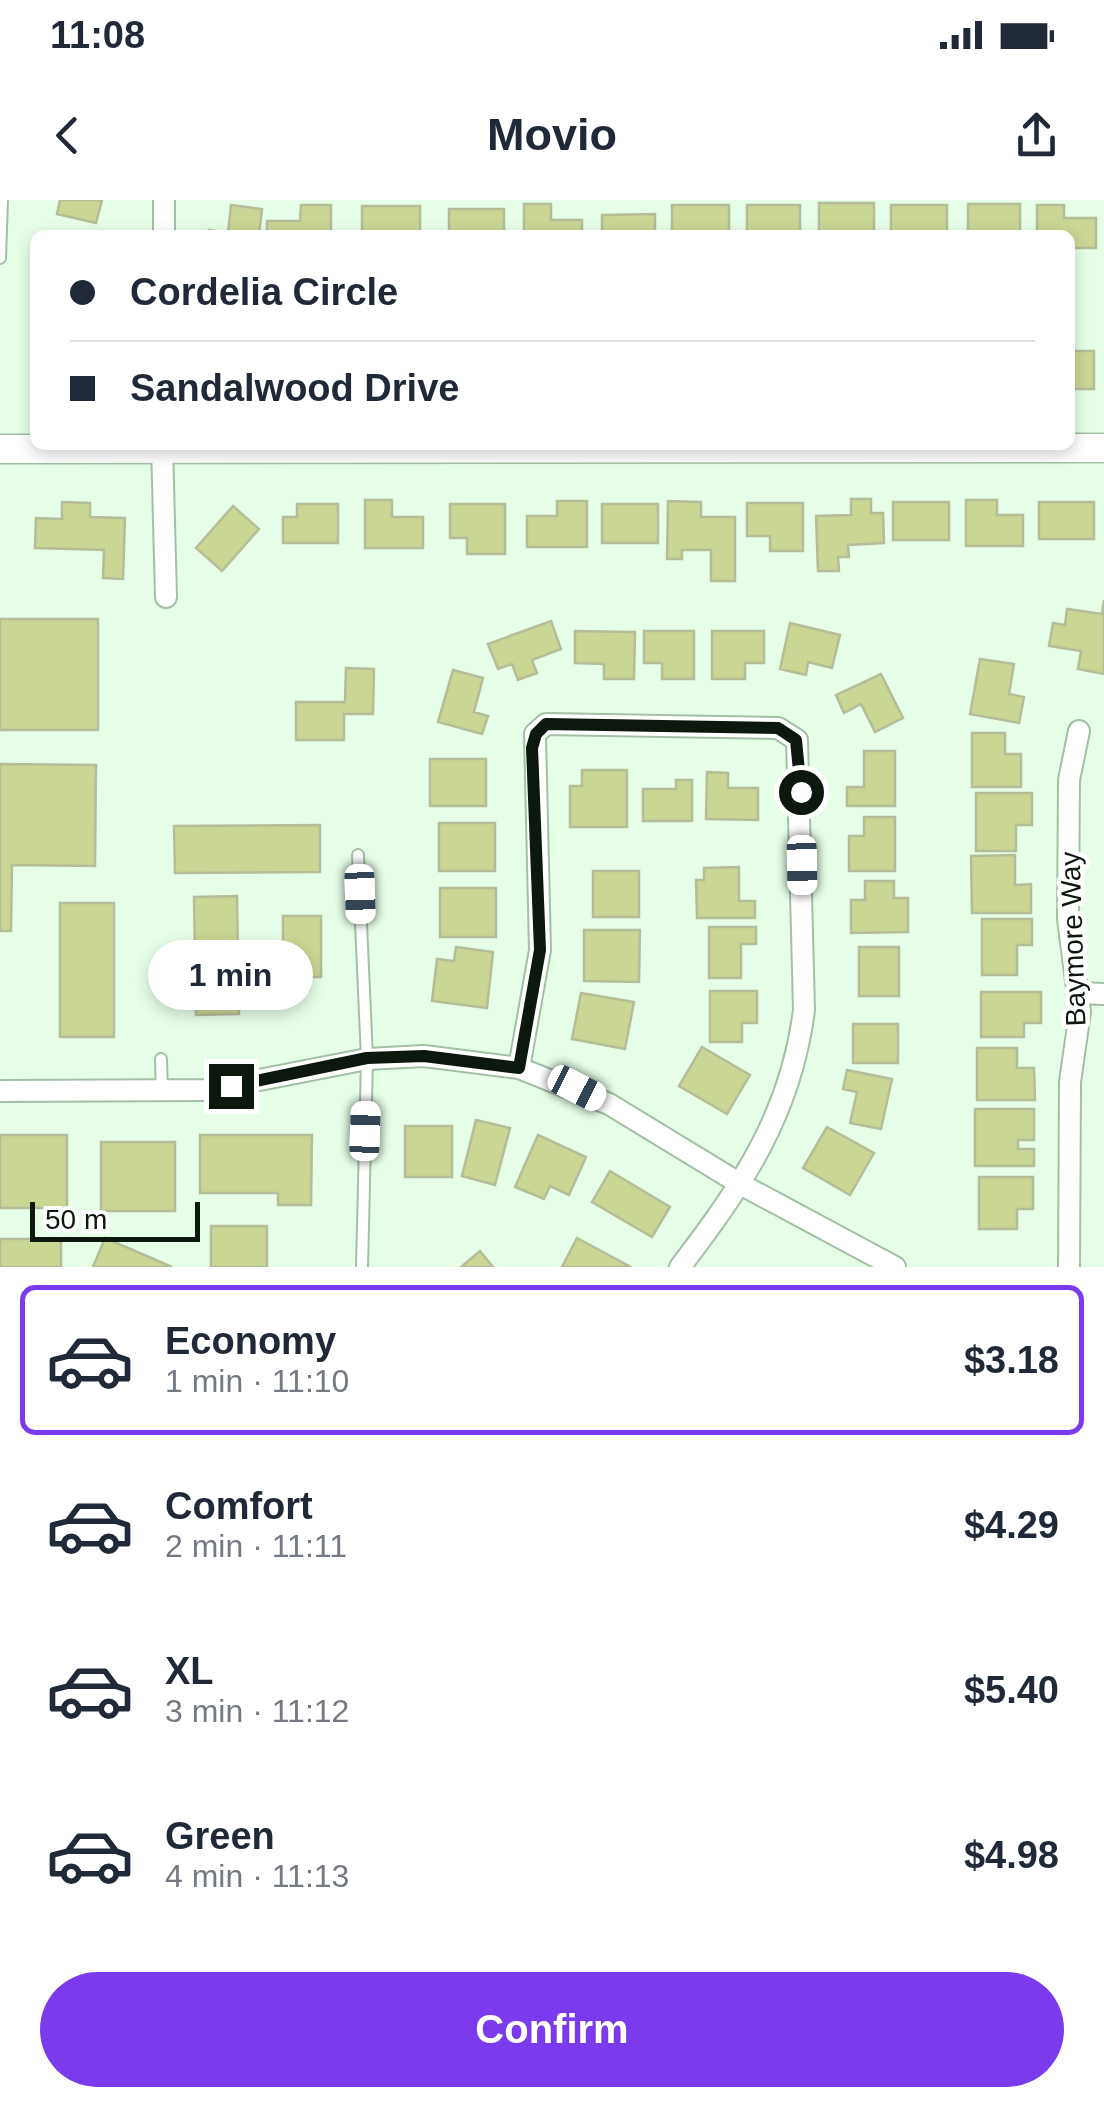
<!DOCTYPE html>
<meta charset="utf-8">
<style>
:root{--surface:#fff;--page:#f2f2f3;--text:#1f2937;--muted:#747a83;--line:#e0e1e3;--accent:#7c3aed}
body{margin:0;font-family:Helvetica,sans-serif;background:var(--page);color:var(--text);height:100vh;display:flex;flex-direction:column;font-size:38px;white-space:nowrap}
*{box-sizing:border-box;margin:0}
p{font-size:32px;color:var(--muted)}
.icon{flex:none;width:55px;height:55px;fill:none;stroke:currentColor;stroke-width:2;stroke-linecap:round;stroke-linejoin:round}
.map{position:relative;height:1067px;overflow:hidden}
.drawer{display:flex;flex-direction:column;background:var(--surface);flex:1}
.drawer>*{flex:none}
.hud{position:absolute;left:30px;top:30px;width:1045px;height:220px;border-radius:15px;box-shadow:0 5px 15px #0003;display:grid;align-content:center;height:220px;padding:0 40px;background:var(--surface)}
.scale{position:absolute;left:30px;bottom:25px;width:170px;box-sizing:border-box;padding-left:10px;border:5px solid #0c170d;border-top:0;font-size:28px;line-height:35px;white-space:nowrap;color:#0c170d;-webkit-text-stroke:8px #fff;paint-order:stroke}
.end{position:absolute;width:45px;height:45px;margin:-22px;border:12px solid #0c170d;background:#fff;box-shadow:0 0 0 5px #fff}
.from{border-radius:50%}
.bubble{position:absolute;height:70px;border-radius:35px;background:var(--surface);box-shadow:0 5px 15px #0003;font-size:32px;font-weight:600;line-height:70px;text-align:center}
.car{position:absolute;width:30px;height:60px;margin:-30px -15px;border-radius:12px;box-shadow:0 0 8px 2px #0007;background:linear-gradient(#fff 24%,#345 0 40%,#fff 0 76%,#345 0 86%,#fff 0)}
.hud b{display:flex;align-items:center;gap:35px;height:95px;font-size:38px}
.hud b+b{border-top:2px solid var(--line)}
.hud i{width:25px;height:25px;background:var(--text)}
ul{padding:18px 0 0;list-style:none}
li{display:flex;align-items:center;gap:30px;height:150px;margin:0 20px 15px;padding:0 20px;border:5px solid transparent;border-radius:15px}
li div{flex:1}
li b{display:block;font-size:38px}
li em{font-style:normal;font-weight:600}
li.active{border-color:var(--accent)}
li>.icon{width:90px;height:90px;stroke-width:1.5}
.action{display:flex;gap:20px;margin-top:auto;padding:20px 40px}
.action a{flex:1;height:115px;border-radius:60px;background:var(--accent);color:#fff;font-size:40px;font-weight:600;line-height:115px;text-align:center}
.status{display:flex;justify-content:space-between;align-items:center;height:70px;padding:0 50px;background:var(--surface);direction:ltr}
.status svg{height:28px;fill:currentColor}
header{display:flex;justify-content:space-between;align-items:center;height:130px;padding:0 40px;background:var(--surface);font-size:45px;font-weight:600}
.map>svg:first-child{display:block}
.building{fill:#cad694;stroke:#b5bc98;stroke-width:2.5}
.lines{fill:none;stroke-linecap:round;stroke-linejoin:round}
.lane-casing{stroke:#a3c0a5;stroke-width:14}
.street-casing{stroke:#a3c0a5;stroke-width:24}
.secondary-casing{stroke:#a3c0a5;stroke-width:31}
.lane{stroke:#fff;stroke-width:10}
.street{stroke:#fff;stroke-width:20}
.secondary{stroke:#fff;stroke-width:28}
.route{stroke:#0c170d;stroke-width:12}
.labels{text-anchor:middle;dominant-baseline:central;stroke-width:9;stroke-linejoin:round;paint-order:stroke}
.street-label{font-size:28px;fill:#0c170d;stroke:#fff}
</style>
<div class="status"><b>11:08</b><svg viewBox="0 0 49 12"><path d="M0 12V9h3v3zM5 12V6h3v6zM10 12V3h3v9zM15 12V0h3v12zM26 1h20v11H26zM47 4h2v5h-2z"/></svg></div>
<header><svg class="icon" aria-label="back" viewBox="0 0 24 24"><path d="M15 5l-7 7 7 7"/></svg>Movio<svg class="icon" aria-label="share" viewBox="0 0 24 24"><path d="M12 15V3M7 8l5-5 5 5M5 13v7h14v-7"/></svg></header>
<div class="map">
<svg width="1104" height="1067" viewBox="0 0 1104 1067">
<rect width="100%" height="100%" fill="#e6fee8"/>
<path class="building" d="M60 0H102L96 23 57 14Z
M819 3H874V35H819Z
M524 4H551V20H582V35H524Z
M968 4H1020V35H968Z
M231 5 262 9 259 35H209V30L228 33Z
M301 5H331V35H267V21H300Z
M672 5H729V35H672Z
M747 5H800V35H747Z
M891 5H947V35H891Z
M1037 5H1064V18H1096V48H1070V35H1037Z
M362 6H420V35H362Z
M449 9H504V35H449Z
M655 14V35H602V15Z
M1070 151H1094V189H1070Z
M851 299H871V313H883L884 343 848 345 849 357H838L839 371H818L816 316 851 315Z
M365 300H392V317H423V348H365Z
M966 300H997V315H1023V346H966Z
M557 301H587V347H527V316H557Z
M668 301 701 302V317H735V381H711V350H682V359H667Z
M62 302 90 303V317L125 318 123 379 103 378 104 350 35 348 36 318 62 319Z
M893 302H949V340H893Z
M1039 302H1094V339H1039Z
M747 303H803V351H770V336H747Z
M297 304H338V343H283V317H297Z
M450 304H505V354H467V338H450Z
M602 304H658V343H602Z
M233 306 259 329 222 371 196 348Z
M1104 400V474L1078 469 1081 451 1049 446 1053 423 1065 425 1067 409 1102 414Z
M0 419H98V530H0Z
M551 421 561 449 532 460 537 473 518 480 512 464 498 469 488 444Z
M790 423 840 435 832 468 808 462 806 475 780 469Z
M575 431 635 432 634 479H604V464L575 463Z
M644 431H694V479H662V463H644Z
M712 431H764V463H745V479H712Z
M980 459 1014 464 1009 494 1024 497 1019 523 970 514Z
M346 468 374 469 373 514H344V540H296V502H345Z
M453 470 483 478 474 512 488 516 482 534 438 522Z
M881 474 903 518 875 532 861 504 844 513 836 495Z
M972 533H1005V554H1021V587H972Z
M864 551H895V606H847V587H864Z
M430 559H486V606H430Z
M0 564 96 565 95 666 12 665 11 731H0Z
M582 570H627V627H570V586H582Z
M707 572 728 573V588H758V620L706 619Z
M676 580H692V621H643V589H676Z
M976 593H1032V625H1016V651H976Z
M864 617H895V671H849V636H864Z
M439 623H495V671H439Z
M320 625V672L175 673 174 626Z
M1015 655V685L1031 684V713H972L971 656Z
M739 667V701H755V718H697L696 680H704V668Z
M593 671H639V717H593Z
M865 681H894V698H908V732L851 733V700H865Z
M440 688H496V737H440Z
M237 696 239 814 196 815 194 697Z
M60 703H114V837H60Z
M283 716H321V777H283Z
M982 719H1032V745H1017V775H982Z
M709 727H756V744H741V778H709Z
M584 730H640L639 782 584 781Z
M456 747 493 752 487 808 432 801 437 759 454 761Z
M859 747H899V796H859Z
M710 791H757V823H742V842H710Z
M981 792H1041V823H1024V837H981Z
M581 793 634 802 625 849 572 839Z
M853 824H898V863H853Z
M702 847 750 875 727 914 679 886Z
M977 848H1017V868H1034L1035 900H977Z
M847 870 892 879 881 929 850 923 857 892 843 889Z
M975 909H1034V940H1018V949H1034V966H975Z
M476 920 510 928 495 985 462 976Z
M405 926H452V977H405Z
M827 927 874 953 850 995 803 968Z
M0 935H67V1008H0Z
M200 935H312L311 1005H278V993H200Z
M538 935 586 957 569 995 550 986 544 999 515 987Z
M101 942H175V1011H101Z
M610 971 670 1007 652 1037 592 1002Z
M979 977H1033V1009H1017V1029H979Z
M211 1026H267V1067H211Z
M105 1038 172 1067H93Z
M577 1038 631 1067H562Z
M0 1039H61V1067H0Z
M480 1051 493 1067H461Z"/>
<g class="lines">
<g class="lane-casing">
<path id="lane" d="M0 58 2 0
M358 655 367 859 362 1067
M161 859 162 892"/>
</g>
<g class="street-casing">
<path id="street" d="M164 35V0
M162 245 166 397
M1079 793 1104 794
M519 868 540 750 535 534 546 524 778 528 797 540 804 810C791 914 742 986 680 1067
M0 891 208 890 367 859 424 856 519 868 609 904 742 985 895 1067
M1069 1067 1070 882 1080 812 1068 719 1069 580 1079 531"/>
</g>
<g class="secondary-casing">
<path id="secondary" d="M0 249 1104 248"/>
</g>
<use href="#lane" class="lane"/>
<use href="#street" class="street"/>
<use href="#secondary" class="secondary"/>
</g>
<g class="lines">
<path class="route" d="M231 886 367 858 424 856 519 868 540 750 532 548 536 534 546 524 778 528 796 540 801 592"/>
</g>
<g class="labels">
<g class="street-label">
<text transform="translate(1073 739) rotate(-92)">Baymore Way</text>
</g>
</g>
</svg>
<div class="scale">50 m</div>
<i class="end from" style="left:801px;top:592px"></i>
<i class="end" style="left:231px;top:886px"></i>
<div class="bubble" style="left:148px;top:740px;width:165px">1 min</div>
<i class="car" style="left:802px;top:665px;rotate:179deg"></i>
<i class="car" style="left:360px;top:694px;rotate:178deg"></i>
<i class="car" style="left:577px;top:888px;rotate:117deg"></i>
<i class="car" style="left:365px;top:931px;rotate:2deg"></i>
<div class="hud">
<b><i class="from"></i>Cordelia Circle</b>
<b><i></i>Sandalwood Drive</b>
</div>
</div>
<section class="drawer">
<ul>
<li class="active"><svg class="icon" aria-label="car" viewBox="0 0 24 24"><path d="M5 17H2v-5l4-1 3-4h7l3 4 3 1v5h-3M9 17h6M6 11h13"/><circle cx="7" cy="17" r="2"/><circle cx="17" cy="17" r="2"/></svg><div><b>Economy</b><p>1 min · 11:10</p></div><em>$3.18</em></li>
<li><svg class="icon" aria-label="car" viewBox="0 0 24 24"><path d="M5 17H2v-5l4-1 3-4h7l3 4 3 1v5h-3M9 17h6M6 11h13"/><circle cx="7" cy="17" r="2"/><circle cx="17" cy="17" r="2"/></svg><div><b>Comfort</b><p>2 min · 11:11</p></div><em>$4.29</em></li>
<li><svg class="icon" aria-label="car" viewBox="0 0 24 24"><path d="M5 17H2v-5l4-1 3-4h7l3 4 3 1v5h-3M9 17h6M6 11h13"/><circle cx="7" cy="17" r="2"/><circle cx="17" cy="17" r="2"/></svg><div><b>XL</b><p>3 min · 11:12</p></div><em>$5.40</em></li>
<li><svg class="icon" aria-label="car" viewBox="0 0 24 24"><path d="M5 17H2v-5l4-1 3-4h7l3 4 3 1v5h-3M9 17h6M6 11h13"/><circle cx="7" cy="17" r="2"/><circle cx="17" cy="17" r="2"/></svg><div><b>Green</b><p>4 min · 11:13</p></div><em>$4.98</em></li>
</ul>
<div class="action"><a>Confirm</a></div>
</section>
